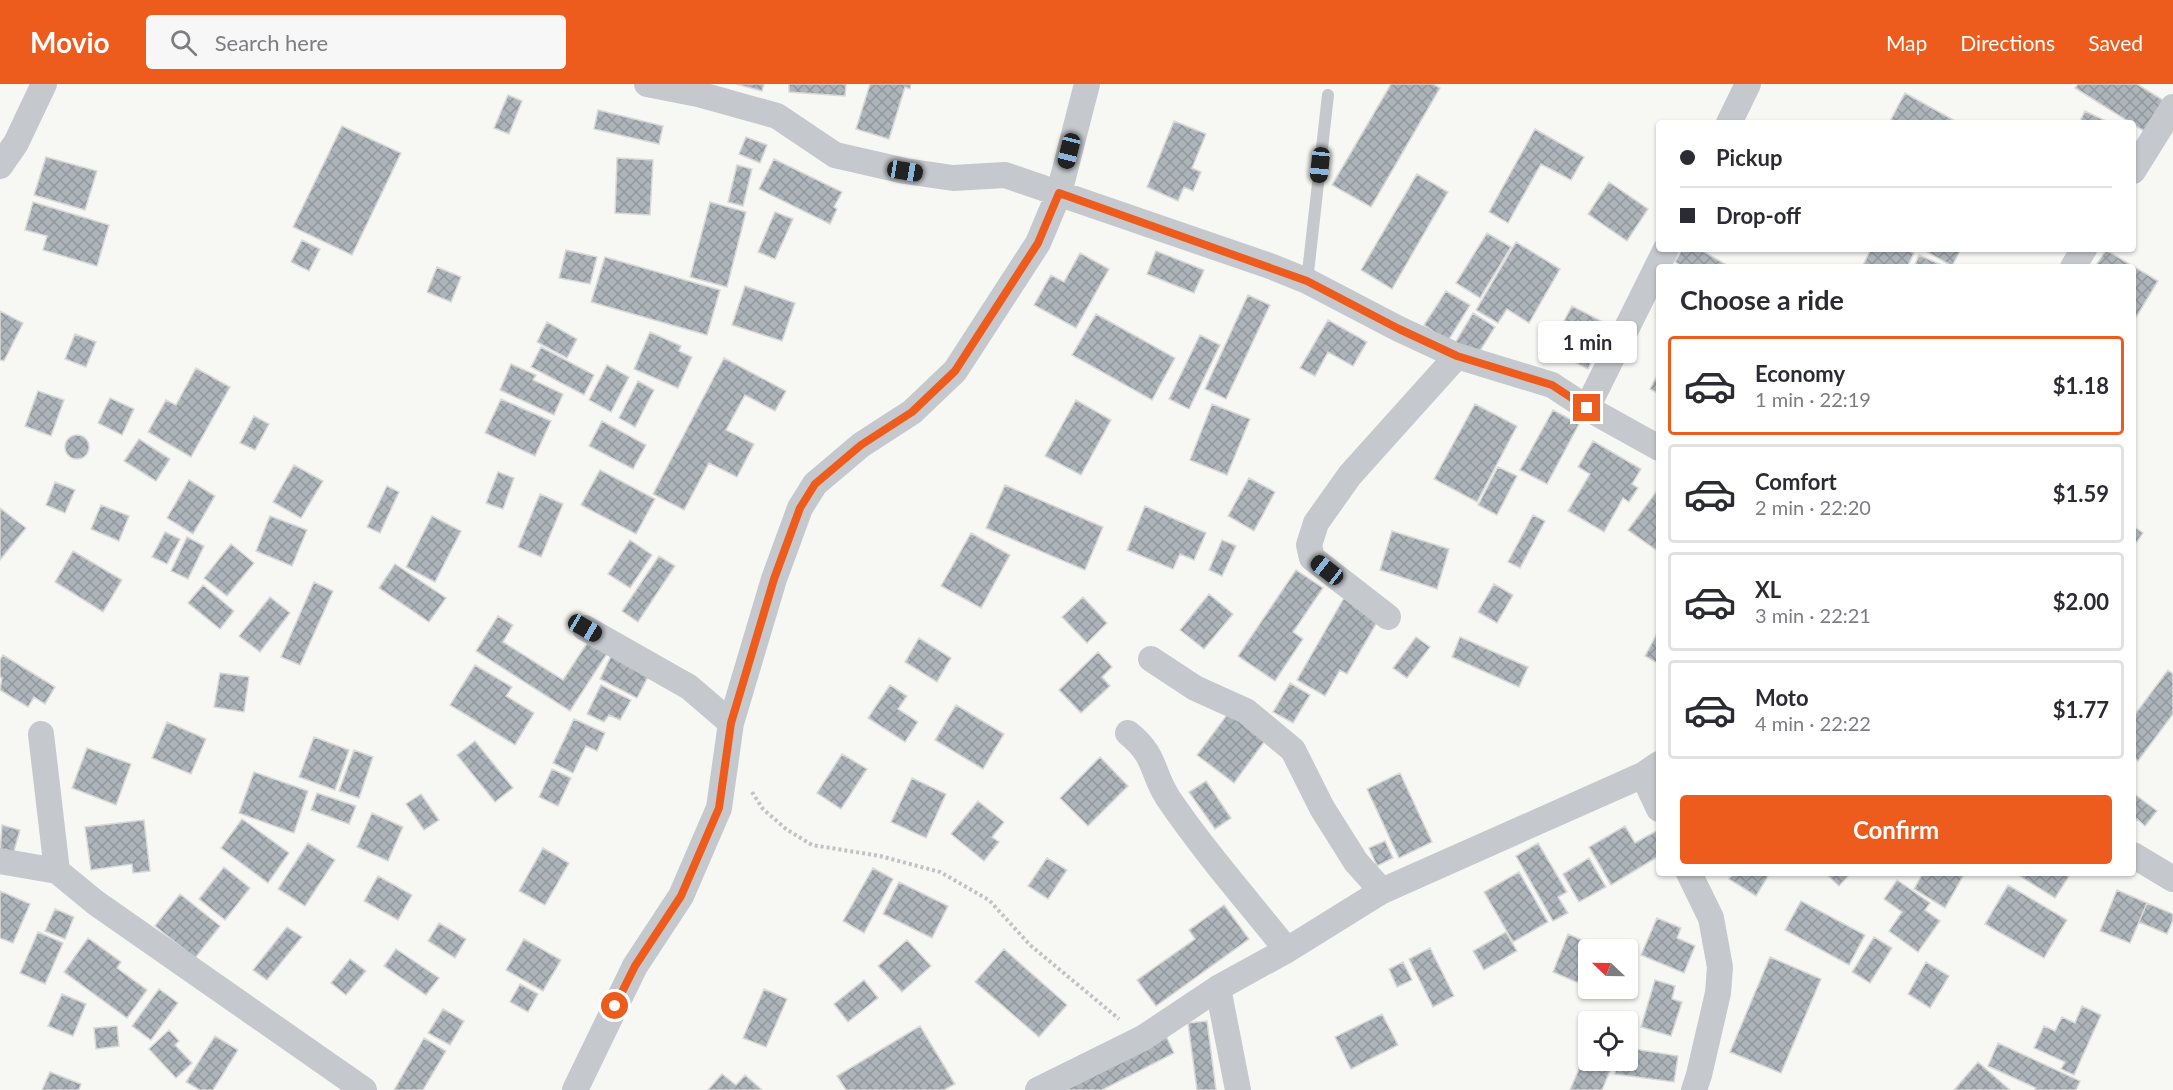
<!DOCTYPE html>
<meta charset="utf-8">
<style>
:root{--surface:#fff;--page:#f7f7f7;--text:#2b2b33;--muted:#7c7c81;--line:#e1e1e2;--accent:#ee5c1d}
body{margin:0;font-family:Lato,sans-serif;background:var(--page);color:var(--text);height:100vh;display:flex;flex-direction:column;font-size:22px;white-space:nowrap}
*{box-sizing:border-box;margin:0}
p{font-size:20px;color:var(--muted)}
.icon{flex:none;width:33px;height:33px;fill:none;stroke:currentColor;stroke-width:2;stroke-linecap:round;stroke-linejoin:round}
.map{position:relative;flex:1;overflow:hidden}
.panel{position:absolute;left:1656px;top:180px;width:480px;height:612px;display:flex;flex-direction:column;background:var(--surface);border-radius:6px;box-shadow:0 2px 4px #0004}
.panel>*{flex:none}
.hud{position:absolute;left:1656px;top:36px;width:480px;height:132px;border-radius:6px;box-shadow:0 2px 4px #0004;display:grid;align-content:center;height:132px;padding:0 24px;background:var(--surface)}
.needle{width:39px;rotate:292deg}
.tools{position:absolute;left:1578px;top:855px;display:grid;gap:12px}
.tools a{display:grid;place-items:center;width:60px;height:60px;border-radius:6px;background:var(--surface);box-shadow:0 2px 4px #0004;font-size:30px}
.end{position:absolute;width:27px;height:27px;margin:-14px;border:8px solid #ee5c1d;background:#fff;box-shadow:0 0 0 3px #fff}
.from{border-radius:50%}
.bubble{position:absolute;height:42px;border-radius:6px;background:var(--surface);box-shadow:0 2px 4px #0004;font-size:20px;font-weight:700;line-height:42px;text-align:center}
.car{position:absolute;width:18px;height:36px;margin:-18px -9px;border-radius:8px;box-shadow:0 0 4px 2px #0007;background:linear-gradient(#222 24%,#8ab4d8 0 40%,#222 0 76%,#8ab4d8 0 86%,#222 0)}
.hud b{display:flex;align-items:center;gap:21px;height:57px;font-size:22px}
.hud b+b{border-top:2px solid var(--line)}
.hud i{width:15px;height:15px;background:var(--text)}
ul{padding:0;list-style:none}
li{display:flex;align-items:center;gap:18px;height:99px;margin:0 12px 9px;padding:0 12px;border:3px solid var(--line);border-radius:6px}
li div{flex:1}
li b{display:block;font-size:22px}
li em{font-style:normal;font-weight:700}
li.active{border-color:var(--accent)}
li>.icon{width:54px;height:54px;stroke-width:1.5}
h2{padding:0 24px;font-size:27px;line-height:72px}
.primary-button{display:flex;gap:12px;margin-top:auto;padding:12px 24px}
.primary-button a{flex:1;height:69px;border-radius:6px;background:var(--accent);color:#fff;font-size:24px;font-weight:700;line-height:69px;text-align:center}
header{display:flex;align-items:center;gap:36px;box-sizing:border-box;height:84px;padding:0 30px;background:var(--accent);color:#fff}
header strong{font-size:28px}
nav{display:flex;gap:33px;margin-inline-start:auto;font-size:21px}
.search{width:420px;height:54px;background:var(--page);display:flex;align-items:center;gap:15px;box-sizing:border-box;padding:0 21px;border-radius:6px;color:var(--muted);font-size:22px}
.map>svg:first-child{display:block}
.building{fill:url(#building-cross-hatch);stroke:#d9d9d6;stroke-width:1.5}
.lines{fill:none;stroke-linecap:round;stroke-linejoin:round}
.path{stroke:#c0c2c5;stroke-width:4;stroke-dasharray:3 3;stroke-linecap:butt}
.lane{stroke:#c5c8cc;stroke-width:12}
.street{stroke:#c5c8cc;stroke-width:26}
.route{stroke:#ee5c1d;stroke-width:8}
</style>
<header>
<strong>Movio</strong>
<div class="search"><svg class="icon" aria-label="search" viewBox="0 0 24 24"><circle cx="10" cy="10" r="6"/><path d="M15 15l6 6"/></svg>Search here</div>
<nav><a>Map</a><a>Directions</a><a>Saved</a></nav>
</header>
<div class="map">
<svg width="2173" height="1006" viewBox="0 0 2173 1006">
<defs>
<pattern id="building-cross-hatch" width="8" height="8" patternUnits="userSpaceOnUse" patternTransform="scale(1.5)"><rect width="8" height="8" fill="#adb5bb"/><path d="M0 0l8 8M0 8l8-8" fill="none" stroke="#90989e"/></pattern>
</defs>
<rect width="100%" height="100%" fill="#f7f7f4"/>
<path class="building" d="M736 0H764L762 7Z
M789 0H846L845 12 789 8Z
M870 0H911L910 5 905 3 889 55 856 45Z
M1391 0H1433L1440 4 1371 123 1332 101Z
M2078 0H2137L2166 18 2147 49 2075 4Z
M1905 9 1959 39H1889Z
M508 11 522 17 509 50 494 44Z
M598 26 663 42 659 60 594 45Z
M2085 27 2110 39H2079Z
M1174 37 1206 50 1192 84 1201 88 1193 107 1184 103 1178 117 1147 103Z
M342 42 401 69 352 171 293 143Z
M1535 45 1584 73 1571 96 1541 80 1508 139 1489 128Z
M746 53 767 61 760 79 739 70Z
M46 73 97 87 85 126 34 111Z
M617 74 653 76 650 131 615 129Z
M774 75 842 108 834 123 837 125 830 140 759 105Z
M737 81 752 85 743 122 728 118Z
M1417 90 1448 108 1392 205 1361 186Z
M1609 98 1648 125 1627 157 1588 130Z
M33 118 109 141 97 182 43 166 47 152 25 146Z
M710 118 746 128 727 203 690 193Z
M775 128 793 135 775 175 758 168Z
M1487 149 1511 163 1480 214 1456 199Z
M302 156 320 165 309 187 291 178Z
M1516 158 1560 185 1529 239 1507 225 1498 239 1476 226Z
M1682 165H1699L1727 181 1726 183H1683L1675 178Z
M1871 165H1906L1914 169 1907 183H1862Z
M1922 165H1961L1952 182Z
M566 166 597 173 590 200 559 194Z
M2106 166 2158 197 2135 235 2133 234V183H2095Z
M1156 167 1204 186 1194 209 1147 190Z
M1080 169 1109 185 1076 244 1034 221 1051 191 1064 198Z
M1919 171 1944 182V183H1914Z
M605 173 720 206 707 251 591 218Z
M437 183 461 193 451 218 427 208Z
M745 202 795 219 782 257 732 241Z
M1446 207 1470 221 1448 257 1424 241Z
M1248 211 1270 221 1226 315 1205 305Z
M1572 222 1609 241 1588 285 1549 265Z
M0 227 23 239 4 277 0 276Z
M1473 229 1495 243 1476 273 1455 259Z
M1096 230 1175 274 1152 316 1072 271Z
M1328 236 1367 258 1353 282 1328 268 1315 292 1300 284Z
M547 238 577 255 567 274 537 258Z
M650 248 681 262 679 267 692 273 678 304 634 285Z
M75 250 96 258 86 283 65 275Z
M1200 251 1220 261 1189 325 1169 315Z
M541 263 594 291 584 311 531 283Z
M724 274 786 307 775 327 745 311 726 346 754 360 737 393 709 379 684 426 653 410Z
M511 280 536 291 533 296 563 310 554 331 500 306Z
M607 281 629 293 611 328 589 316Z
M196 284 230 303 191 373 148 348 166 316 176 321Z
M1659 288V310L1650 305Z
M638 297 654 306 635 343 619 334Z
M38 307 64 316 51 352 25 342Z
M110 314 134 325 122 351 98 339Z
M501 315 551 337 535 372 485 349Z
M1076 316 1111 336 1081 391 1045 372Z
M1212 320 1250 335 1227 391 1190 376Z
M1475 320 1517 342 1477 418 1434 395Z
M1553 326 1579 340 1547 400 1520 386Z
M254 332 269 340 255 366 240 359Z
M602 337 646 361 633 385 589 362Z
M65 363a12 12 0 1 1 24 0a12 12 0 1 1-24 0Z
M139 355 170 375 156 397 124 377Z
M1593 357 1641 385 1632 400 1638 404 1629 418 1623 414 1604 448 1568 427 1590 390 1578 383Z
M294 381 323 397 301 434 273 418Z
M1498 383 1517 392 1497 431 1478 421Z
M600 386 655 415 636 450 581 421Z
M498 388 514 394 503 425 486 419Z
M1249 394 1275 408 1254 447 1228 432Z
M189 396 215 412 193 450 167 434Z
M55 398 75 406 65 429 46 421Z
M1005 401 1103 443 1085 486 986 444Z
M387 402 399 408 380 449 367 443Z
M1659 404V468L1628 446Z
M540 410 563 420 541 473 518 463Z
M101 421 129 432 119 457 91 445Z
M1145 422 1206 449 1194 476 1180 470 1173 485 1127 466Z
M0 424 26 444 0 476Z
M1533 431 1545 437 1520 484 1508 478Z
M270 432 307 446 292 482 256 467Z
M432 432 461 447 435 498 406 483Z
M2133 442 2143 449 2133 463Z
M1392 447 1449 465 1437 505 1380 486Z
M165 448 180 455 167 480 152 473Z
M971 449 1010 471 981 524 941 502Z
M187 453 204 462 188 495 171 487Z
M630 456 652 471 630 504 608 490Z
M1222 456 1236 462 1222 492 1209 486Z
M231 460 254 479 227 512 204 494Z
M73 467 122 496 103 528 55 498Z
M659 472 675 482 638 538 622 527Z
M395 480 446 514 429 538 379 504Z
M1296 486 1323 504 1293 548 1303 555 1275 597 1238 572Z
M314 498 333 507 300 581 281 573Z
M1494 500 1513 511 1497 539 1478 528Z
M203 501 234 527 220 545 188 519Z
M1209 510 1233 530 1204 565 1180 546Z
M270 513 290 529 260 568 239 552Z
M1083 513 1107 539 1087 559 1062 533Z
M1344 514 1379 535 1347 590 1340 586 1325 612 1297 596Z
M498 532 513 541 503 558 563 596 591 553 610 565 570 627 476 567Z
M1659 546V580L1645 572Z
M1416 553 1430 563 1407 594 1393 584Z
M1460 553 1528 583 1519 603 1452 573Z
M919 554 951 574 937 598 905 578Z
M615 564 653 583 637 614 600 595Z
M1098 568 1112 583 1102 593 1110 602 1081 629 1059 606Z
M3 571 55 603 45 620 34 613 28 623 0 606 2 594 0 593V576Z
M475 581 512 603 506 612 534 629 515 661 450 621Z
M2168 586 2173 590V630L2138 677 2133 673V633Z
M220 589 249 593 244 628 214 623Z
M1290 599 1310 611 1293 639 1273 628Z
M601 601 631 616 620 636 609 631 604 638 587 630Z
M890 601 907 612 898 625 918 638 905 658 868 634Z
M956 621 1004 650 983 685 935 656Z
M1230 627 1267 654 1234 699 1197 671Z
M574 635 605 649 597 667 586 662 573 689 553 679Z
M167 638 206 655 191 690 152 674Z
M314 653 349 666 335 706 299 693Z
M475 657 513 704 495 718 457 671Z
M87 664 131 680 116 721 72 704Z
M354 666 373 673 359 714 339 707Z
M842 670 867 685 841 725 817 709Z
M1100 673 1128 702 1088 742 1060 714Z
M552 685 571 694 558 722 539 713Z
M254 688 308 707 294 749 239 729Z
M1400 689 1432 758 1399 774 1367 705Z
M912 694 946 710 926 754 891 738Z
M1206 697 1231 734 1215 745 1189 708Z
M317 709 356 722 349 740 311 726Z
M2133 709 2157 727 2145 742 2137 735 2133 741Z
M421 710 439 736 424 746 406 720Z
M978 717 1004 738 992 753 999 758 984 777 951 750Z
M372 729 403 743 388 777 357 763Z
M242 735 289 769 268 799 221 764Z
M144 736 150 787 133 789 132 780 91 786 85 743Z
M2 741 20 746 12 774 0 770Z
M1625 742 1635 759 1658 746 1659 772 1611 801 1589 763Z
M1385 757 1393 774 1377 782 1369 764Z
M308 759 335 776 305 822 278 805Z
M1538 759 1567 808 1558 813 1568 829 1553 837 1516 772Z
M543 764 569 779 545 821 519 807Z
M1047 774 1067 786 1048 815 1028 802Z
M1589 774 1606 803 1579 818 1563 790Z
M224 783 250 804 225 836 199 815Z
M873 784 893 795 864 849 843 837Z
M1519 788 1548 838 1513 858 1484 808Z
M1733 789H1770L1756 812 1729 795Z
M1825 789H1851L1839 802Z
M1923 789H1958L1963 792 1945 824 1914 805Z
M2015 789H2071L2055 814Z
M378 792 412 811 398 836 364 817Z
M1897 796 1930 819 1925 826 1940 837 1918 868 1889 847 1902 828 1884 815Z
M899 798 948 822 932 854 883 830Z
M2008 801 2067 836 2044 874 1985 840Z
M2117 806 2147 819 2130 859 2100 847Z
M0 807 30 820 13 859 0 854Z
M180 810 220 842 195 874 155 842Z
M1801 817 1865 851 1849 881 1785 846Z
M2147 819 2173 830V836L2167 850 2139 838Z
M1224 821 1249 855 1156 922 1137 896 1195 855 1189 846Z
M55 825 74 833 65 855 45 847Z
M1657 834 1681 844 1677 854 1695 862 1684 889 1641 871Z
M439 839 466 855 455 874 428 857Z
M287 843 302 853 267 896 253 886Z
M38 848 63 859 45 900 20 889Z
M1506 848 1517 867 1484 886 1473 867Z
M1568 850 1605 866H1588V903L1553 888Z
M1874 853 1892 864 1870 899 1852 888Z
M88 854 121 878 117 884 147 906 127 934 64 888Z
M524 855 561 876 543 907 506 886Z
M907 856 931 882 902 908 878 882Z
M1430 864 1454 912 1433 923 1409 875Z
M396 865 439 894 426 911 384 882Z
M1004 865 1067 921 1039 953 975 898Z
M1770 873 1821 895 1781 989 1730 968Z
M350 875 366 887 346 911 331 899Z
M1403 878 1412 896 1397 903 1389 885Z
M1926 878 1949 892 1930 924 1908 910Z
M864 896 878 914 848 938 834 920Z
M1655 896 1675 902 1672 915 1682 918 1671 952 1641 943Z
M520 900 538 910 528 928 510 918Z
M159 905 178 919 151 956 132 942Z
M764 905 787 915 766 963 743 954Z
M62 910 86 920 73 952 48 942Z
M2082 922 2101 931 2074 991 2061 985 2065 978 2034 964 2044 942 2055 947 2062 933 2075 939Z
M443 925 464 937 450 961 428 949Z
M1382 930 1398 961 1351 985 1335 953Z
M1207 937 1216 1006H1197L1188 939Z
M117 942 119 962 96 965 94 944Z
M920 942 955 1000 944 1006H846L837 992Z
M169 946 179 957 175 961 192 979 176 994 149 965Z
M1165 950 1174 969 1102 1006H1056Z
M215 952 238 966 213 1006H200L186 998Z
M424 954 446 967 423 1006H394Z
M1998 959 2080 997 2076 1006H2035L2036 1004 1988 982Z
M1628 964 1678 972 1674 998 1615 990 1617 976H1628Z
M1587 966 1588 976 1614 977 1602 1006H1570Z
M1978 978 2010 1006H1954Z
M50 988 81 1000 79 1006H42Z
M722 990 736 1001 745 991 762 1006H708Z"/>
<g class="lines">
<path class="path" d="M752 708 763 725 786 745 812 761 880 772 940 788 989 816 1030 861 1119 935"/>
<path class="lane" d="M1307 197 1328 11"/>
<path class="street" d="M647 0 698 10 777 32 835 71 905 87 953 94 1005 91 1270 182 1307 197 1399 245 1457 272 1552 301 1587 324 1659 364
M1729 39 1748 0
M0 82 16 59 44 0
M2133 87 2173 23
M2073 183 2084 165
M1587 324 1666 165
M1388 533 1312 474 1309 461 1316 439 1350 391 1457 272
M585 544 689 603 731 639
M1151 575 1195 604 1246 627 1293 666 1322 724 1356 778 1382 807
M1128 649C1157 672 1151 688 1168 714 1204 767 1247 816 1287 866
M41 650 57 787 96 819 364 1006
M1643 691 1659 725
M2133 771 2173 795
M0 777 57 787
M1689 789 1711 834 1720 883 1718 909 1699 991 1694 1006
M1218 904 1238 1006
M575 1006 635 882 681 812 719 724 731 639 774 495 800 424 815 400 861 361 912 328 955 287 1038 159 1059 109 1087 0
M1038 1006 1143 954 1218 904 1287 866 1382 807 1643 691 1659 680"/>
</g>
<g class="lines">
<path class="route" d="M615 922 635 882 681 812 719 724 731 639 774 495 800 424 815 400 861 361 912 328 955 287 1038 159 1059 109 1307 197 1399 245 1457 272 1552 301 1587 324"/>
</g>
</svg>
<div class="tools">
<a><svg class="needle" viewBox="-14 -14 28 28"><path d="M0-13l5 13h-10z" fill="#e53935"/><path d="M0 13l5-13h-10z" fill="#7c7c81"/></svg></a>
<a><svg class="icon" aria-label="locate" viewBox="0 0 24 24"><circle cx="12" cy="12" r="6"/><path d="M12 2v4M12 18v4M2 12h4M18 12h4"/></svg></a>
</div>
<i class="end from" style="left:615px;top:922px"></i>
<i class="end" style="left:1587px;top:324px"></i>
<div class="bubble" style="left:1538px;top:237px;width:99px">1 min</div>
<i class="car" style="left:1069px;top:67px;rotate:194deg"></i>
<i class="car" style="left:1320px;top:81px;rotate:186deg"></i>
<i class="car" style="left:905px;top:87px;rotate:99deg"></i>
<i class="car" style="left:1327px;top:486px;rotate:308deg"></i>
<i class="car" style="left:585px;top:544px;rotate:120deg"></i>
<div class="hud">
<b><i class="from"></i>Pickup</b>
<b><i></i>Drop-off</b>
</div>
<section class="panel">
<h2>Choose a ride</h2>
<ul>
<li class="active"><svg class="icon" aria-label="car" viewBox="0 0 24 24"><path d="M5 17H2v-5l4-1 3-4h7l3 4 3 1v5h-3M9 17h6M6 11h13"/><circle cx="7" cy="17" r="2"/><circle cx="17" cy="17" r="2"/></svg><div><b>Economy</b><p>1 min · 22:19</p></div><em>$1.18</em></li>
<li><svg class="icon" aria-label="car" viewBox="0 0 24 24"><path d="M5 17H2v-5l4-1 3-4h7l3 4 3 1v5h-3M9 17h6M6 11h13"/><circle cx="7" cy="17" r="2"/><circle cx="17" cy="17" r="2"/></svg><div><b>Comfort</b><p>2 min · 22:20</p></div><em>$1.59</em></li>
<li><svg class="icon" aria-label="car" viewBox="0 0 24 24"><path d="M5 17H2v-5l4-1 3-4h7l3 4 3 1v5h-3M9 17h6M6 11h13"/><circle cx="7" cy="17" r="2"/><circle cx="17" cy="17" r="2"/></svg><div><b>XL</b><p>3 min · 22:21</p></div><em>$2.00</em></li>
<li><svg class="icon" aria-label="car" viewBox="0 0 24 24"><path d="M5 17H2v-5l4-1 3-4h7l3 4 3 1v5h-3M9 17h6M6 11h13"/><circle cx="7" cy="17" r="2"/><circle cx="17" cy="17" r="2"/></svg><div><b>Moto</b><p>4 min · 22:22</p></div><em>$1.77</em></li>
</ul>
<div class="primary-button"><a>Confirm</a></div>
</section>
</div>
